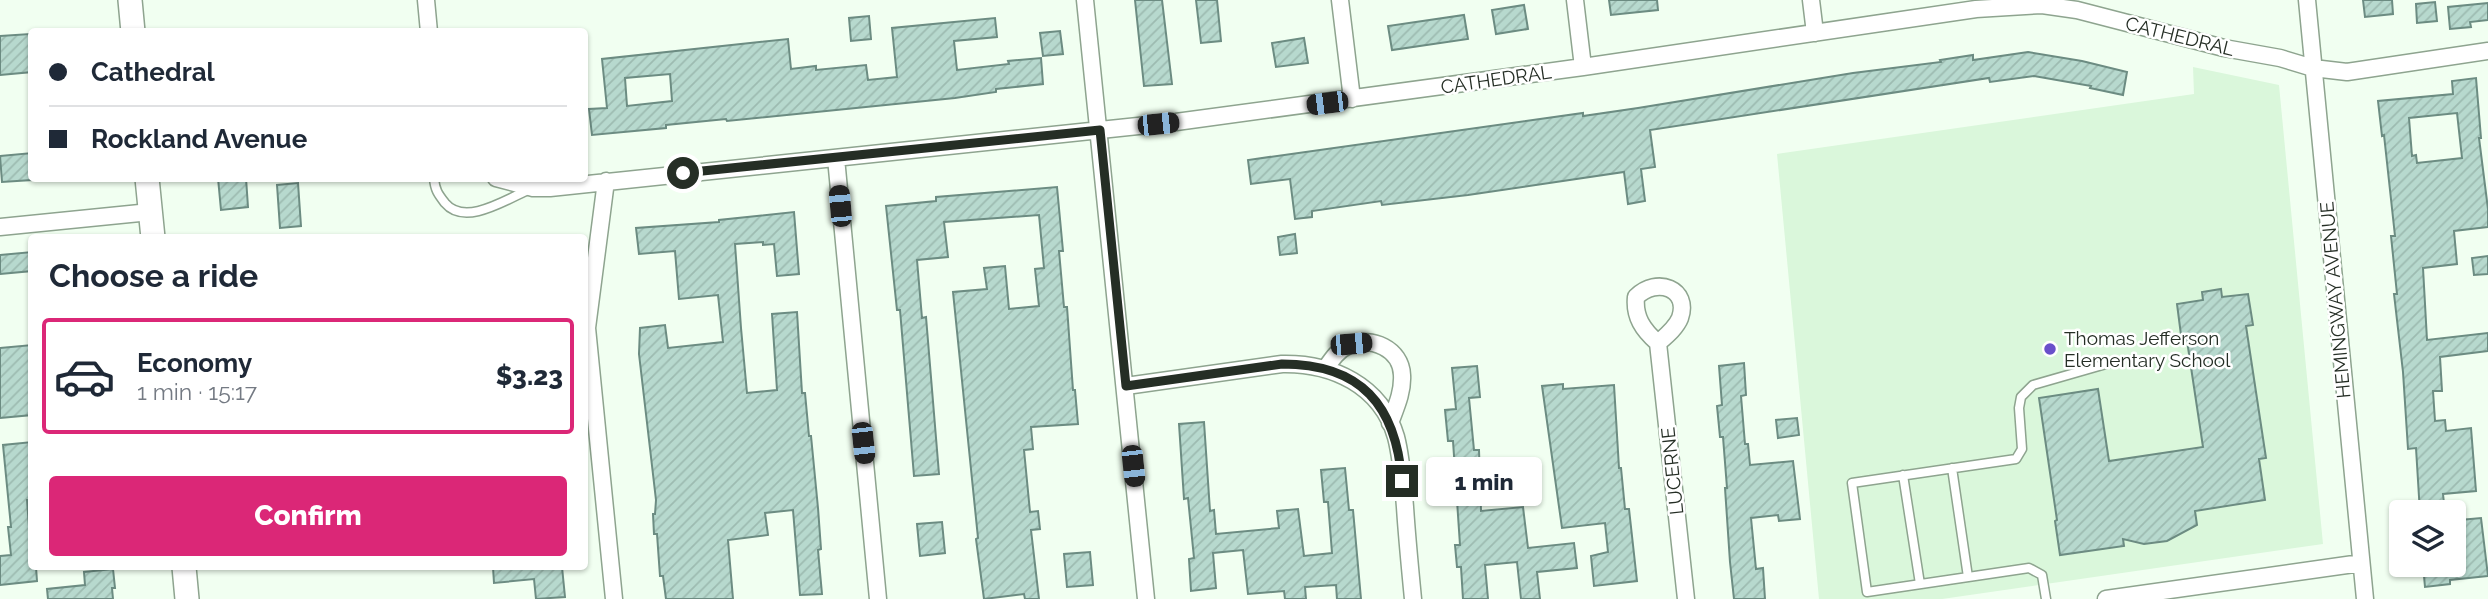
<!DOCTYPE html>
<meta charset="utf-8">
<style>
:root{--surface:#fff;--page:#f6f6f7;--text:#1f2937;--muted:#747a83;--line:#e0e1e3;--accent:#db2777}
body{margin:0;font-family:Raleway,sans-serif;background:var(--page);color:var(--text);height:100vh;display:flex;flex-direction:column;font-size:26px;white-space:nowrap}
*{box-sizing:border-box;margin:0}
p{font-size:23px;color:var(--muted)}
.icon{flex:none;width:38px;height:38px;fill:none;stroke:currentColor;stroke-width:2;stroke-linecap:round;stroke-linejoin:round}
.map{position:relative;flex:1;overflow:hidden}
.drawer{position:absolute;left:28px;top:234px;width:560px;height:336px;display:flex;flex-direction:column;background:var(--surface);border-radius:7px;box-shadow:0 2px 5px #0004}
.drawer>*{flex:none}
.banner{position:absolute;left:28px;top:28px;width:560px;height:154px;border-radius:7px;box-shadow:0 2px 5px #0004;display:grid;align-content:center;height:154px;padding:0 21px;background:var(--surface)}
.tools{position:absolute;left:2389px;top:500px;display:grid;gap:14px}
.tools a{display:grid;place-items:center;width:77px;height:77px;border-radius:7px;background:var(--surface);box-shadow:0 2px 5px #0004;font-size:35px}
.end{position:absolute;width:32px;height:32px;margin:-16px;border:9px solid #252e25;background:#fff;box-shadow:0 0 0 4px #fff}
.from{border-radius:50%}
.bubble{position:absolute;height:49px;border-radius:7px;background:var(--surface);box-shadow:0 2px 5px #0004;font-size:23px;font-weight:800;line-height:49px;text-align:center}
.car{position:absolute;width:21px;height:42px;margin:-21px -10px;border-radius:9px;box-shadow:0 0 5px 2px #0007;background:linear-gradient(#222 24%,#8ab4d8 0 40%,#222 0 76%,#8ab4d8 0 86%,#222 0)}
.banner b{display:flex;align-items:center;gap:24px;height:66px;font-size:26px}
.banner b+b{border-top:2px solid var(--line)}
.banner i{width:18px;height:18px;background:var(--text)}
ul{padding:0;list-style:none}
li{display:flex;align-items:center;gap:21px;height:116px;margin:0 14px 10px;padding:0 7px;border:4px solid transparent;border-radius:7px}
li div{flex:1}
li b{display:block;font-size:26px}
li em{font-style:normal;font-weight:800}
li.active{border-color:var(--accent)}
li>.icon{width:63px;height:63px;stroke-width:1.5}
h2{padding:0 21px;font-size:32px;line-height:84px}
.button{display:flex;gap:14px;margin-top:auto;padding:14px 21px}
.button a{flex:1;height:80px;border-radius:7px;background:var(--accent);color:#fff;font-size:28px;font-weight:800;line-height:80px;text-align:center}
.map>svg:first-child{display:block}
.built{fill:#daf7db}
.building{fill:url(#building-hatch);stroke:#6c8c82;stroke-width:2;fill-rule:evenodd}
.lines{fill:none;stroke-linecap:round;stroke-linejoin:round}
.lane-casing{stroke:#8ea48f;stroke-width:11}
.street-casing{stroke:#8ea48f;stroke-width:19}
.secondary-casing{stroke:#8ea48f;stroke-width:26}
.lane{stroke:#fff;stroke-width:8}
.street{stroke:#fff;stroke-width:16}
.secondary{stroke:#fff;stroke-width:23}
.route{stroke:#252e25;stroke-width:9}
.poi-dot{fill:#6950ca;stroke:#fff;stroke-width:2.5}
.labels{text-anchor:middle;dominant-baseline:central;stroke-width:5;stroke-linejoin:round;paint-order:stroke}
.street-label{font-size:19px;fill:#252e25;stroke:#fff}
.poi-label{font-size:19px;fill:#252e25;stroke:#fff;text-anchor:start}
</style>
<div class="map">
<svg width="2488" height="599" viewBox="0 0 2488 599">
<defs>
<pattern id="building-hatch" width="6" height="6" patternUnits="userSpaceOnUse" patternTransform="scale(1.75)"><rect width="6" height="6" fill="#b7d9ce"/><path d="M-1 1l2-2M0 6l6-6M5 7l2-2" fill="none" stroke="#9dbbb1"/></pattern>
</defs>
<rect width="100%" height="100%" fill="#f1fff1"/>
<path class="built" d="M2193 67 2279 85 2323 544 1942 599H1819L1777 154 2194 94Z"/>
<path class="building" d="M1135 0H1162L1172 84 1144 86Z
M1196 0H1217L1221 41 1201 43Z
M1609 0H1657L1658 10 1611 15Z
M2363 0H2392L2393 14 2365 17Z
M2435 2 2437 21 2417 23 2416 4Z
M2488 3V20L2470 22 2471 27 2450 29 2448 7Z
M1524 5 1528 29 1496 34 1492 10Z
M1464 15 1468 39 1392 50 1388 26Z
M869 16 871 39 851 41 849 18Z
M995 18 997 37 954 41 957 70 1009 64 1008 61 1041 58 1043 84 996 89V92L955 98 727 121 726 119 666 125V128L592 135 589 109 607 108 602 59 788 39 791 69 816 66V70L866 65 868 80 897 77 892 28ZM670 74 672 101 627 106 625 78Z
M1060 31 1063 54 1043 56 1040 33Z
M30 34 32 72 0 75V36Z
M1304 38 1308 63 1276 67 1272 43Z
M2028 52 2082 61 2127 72 2123 95 2090 88 2091 86 2034 76 1990 82 1989 78 1650 130 1655 167 1641 169 1645 201 1628 204 1624 172 1468 195 1382 205 1381 201 1312 211V217L1295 219 1290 179 1251 184 1248 160 1583 113V116L1638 108 1853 73 1941 62 1940 60 1973 55V60Z
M2476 78 2481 138H2479L2488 209V227L2454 231 2457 264 2423 268 2427 340 2488 333V351L2440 357 2442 391H2433L2435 421 2445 420 2446 431 2471 428 2476 491 2443 494 2445 513H2420L2416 448 2408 449 2403 372 2394 294H2397L2391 236H2395L2384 135 2382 136 2378 101 2453 94 2452 81ZM2457 113 2462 158 2417 163 2416 155 2412 156 2409 118Z
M32 153V180L2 182 0 156Z
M218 178H246L248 207 221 210Z
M298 183 301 226 280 228 277 185Z
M1057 187 1063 251H1059L1064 307H1067L1073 390H1075L1078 424 1031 427 1033 449 1024 450 1030 512 1038 511 1040 529 1031 530 1039 599H1025L1024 594 984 599 976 539 978 538 953 292 987 289 984 268 1005 266 1009 309 1039 306 1035 269 1044 268 1039 215 944 222 948 257 917 260 922 318 926 317 939 474 914 476 900 310H897L886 206 936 201V197Z
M794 212 799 274 777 276 774 244 763 245V242L735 244 741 328 747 393 777 390 772 314 797 312 802 393H805L809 436H811L818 508 821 549 818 550 822 594 800 595 793 510 765 513 768 535 728 540 733 599H666L663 576H660L657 534H654L653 514H655L656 500 639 354 640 328 665 325 668 348 723 342 718 295 679 299 675 251 639 254 636 228 719 222V220Z
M1295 234 1297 253 1280 255 1278 237Z
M32 252V271L0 274V255Z
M2488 256V274L2474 275 2472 258Z
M2221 289 2222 297 2248 294 2253 325 2246 326 2266 458 2259 459 2265 500 2195 511 2197 525 2167 541 2144 544 2123 539 2124 546 2060 555 2055 521 2057 520 2039 398 2098 389 2109 461 2203 447 2186 334 2181 335 2177 304 2203 300 2202 292Z
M32 345V415L0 418V348Z
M1744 363 1746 395 1741 396 1745 444H1748L1750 465 1793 461 1800 519 1779 521 1778 515 1751 518 1756 569 1763 568 1765 599H1734L1730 562 1725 488H1727L1723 437H1720L1717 406 1722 405 1719 366Z
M1477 366 1480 397 1469 398 1474 450H1479L1481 511 1523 507 1528 548 1574 543 1577 568 1537 572 1540 599H1521L1517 562 1485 565 1488 599H1463L1461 567H1457L1455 545H1460L1453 441H1448L1445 410 1456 409 1452 368Z
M1563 384V389L1614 385 1619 468H1621L1625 509H1629L1637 581 1594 586 1591 556 1608 552 1605 523 1562 528 1542 386Z
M1797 418 1799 435 1778 438 1776 420Z
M1204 422 1210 511 1214 510 1216 534 1279 528 1277 511 1298 509 1304 556 1332 553 1328 502H1324L1321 470 1345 468 1349 510H1353L1361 599H1337L1336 585 1305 587 1306 599H1285L1284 591 1248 594 1243 550 1213 553 1216 588 1191 591 1189 559 1194 558 1188 498 1184 499 1179 424Z
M32 442V500H27L32 567H36L37 581 0 585V556L11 555 8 527H11L3 445Z
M2481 518 2488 576 2450 580V584L2425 587 2423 565H2454V563L2465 561 2460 520Z
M942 522 945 553 920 556 917 524Z
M1090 552 1093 585 1067 587 1064 554Z
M493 567H562L565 597 536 599 534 579 494 583Z
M113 569 115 588H112L113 599H48L47 589 85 585 84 572Z"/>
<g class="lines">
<g class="lane-casing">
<path id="lane" d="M434 178C435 190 438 194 445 203 465 227 507 199 530 189
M1952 468 1968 577
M1903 475 1920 584
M2046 599 2042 575 2029 568 1867 592 1852 483 2016 459 2022 449 2019 408 2021 397 2033 385 2113 362"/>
</g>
<g class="street-casing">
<path id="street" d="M426 0 429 32
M1085 0 1146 599
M1340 0 1352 99
M1575 0 1583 67
M1811 0 1815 33
M2307 0 2365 599
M836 158 878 599
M496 178 533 188H550L1176 122 1583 67 1976 9 2042 5 2077 10 2224 48 2280 58 2313 68 2347 72 2488 51
M606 181 587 328 614 599
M0 227 150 212
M1658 343C1666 336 1676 328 1680 318 1690 289 1657 276 1636 297 1634 317 1643 330 1658 343L1686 599
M1326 368C1332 359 1338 350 1349 345 1372 336 1401 349 1402 375 1403 392 1396 407 1390 423
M1126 386 1282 364C1332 363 1381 385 1396 437 1402 460 1403 484 1405 507 1407 538 1410 568 1413 599
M2106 599 2361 563"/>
</g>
<g class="secondary-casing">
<path id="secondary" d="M130 0 133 32
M147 178 153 238
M184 567 187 599"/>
</g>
<use href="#lane" class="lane"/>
<use href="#street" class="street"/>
<use href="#secondary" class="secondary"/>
</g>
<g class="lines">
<path class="route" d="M683 173 1100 130 1126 386 1282 364C1361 364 1396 405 1402 481"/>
</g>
<circle class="poi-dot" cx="2050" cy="349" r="7"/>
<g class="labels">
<g class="street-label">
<text transform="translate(2180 36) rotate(14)">CATHEDRAL</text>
<text transform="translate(1496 79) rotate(-8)">CATHEDRAL</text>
<text transform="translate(2335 300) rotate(-95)">HEMINGWAY AVENUE</text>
<text transform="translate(1672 471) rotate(-96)">LUCERNE</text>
</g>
<g class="poi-label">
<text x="2064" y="338">Thomas Jefferson<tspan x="2064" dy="22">Elementary School</tspan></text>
</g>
</g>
</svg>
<div class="tools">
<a><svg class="icon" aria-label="layers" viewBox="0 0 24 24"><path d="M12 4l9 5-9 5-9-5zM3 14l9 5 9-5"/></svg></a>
</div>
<i class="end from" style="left:683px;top:173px"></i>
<i class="end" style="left:1402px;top:481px"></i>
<div class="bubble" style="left:1426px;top:457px;width:116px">1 min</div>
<i class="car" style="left:1327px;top:103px;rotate:263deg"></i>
<i class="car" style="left:1158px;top:124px;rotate:84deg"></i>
<i class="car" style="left:840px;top:206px;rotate:355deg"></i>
<i class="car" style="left:1351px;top:344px;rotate:85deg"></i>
<i class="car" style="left:863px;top:443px;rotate:174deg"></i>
<i class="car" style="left:1133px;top:466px;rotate:174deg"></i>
<div class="banner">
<b><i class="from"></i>Cathedral</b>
<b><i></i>Rockland Avenue</b>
</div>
<section class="drawer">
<h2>Choose a ride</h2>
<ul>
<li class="active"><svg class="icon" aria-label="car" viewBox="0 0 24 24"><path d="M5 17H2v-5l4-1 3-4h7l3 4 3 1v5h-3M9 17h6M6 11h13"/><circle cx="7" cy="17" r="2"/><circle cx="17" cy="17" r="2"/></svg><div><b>Economy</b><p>1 min · 15:17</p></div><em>$3.23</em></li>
</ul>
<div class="button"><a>Confirm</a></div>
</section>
</div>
